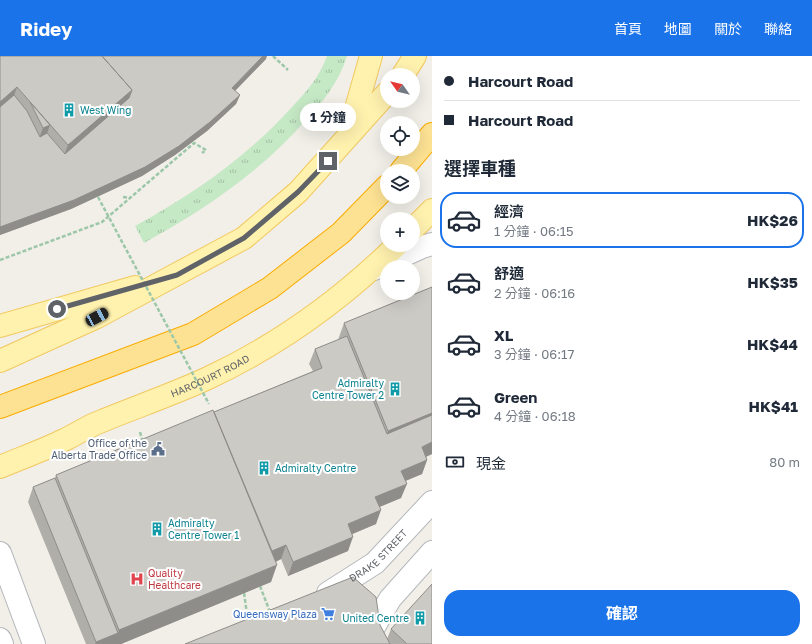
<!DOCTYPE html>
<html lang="zh-TW">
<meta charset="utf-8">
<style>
:root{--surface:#fff;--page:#f2f2f3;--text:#1f2937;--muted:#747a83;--line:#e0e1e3;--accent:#1a73e8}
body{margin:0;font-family:"Golos Text","Noto Sans TC",sans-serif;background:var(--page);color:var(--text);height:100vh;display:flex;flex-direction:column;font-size:15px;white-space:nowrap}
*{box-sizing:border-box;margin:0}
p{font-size:13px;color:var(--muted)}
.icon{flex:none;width:22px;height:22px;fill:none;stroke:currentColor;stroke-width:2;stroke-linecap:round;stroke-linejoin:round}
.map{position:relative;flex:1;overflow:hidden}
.panel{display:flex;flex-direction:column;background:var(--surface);width:380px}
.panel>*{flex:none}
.hud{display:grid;align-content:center;height:88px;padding:0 12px;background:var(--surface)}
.needle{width:26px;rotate:304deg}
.controls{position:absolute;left:380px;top:12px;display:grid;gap:8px}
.controls a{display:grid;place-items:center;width:40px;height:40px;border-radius:50%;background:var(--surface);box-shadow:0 4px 16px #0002;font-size:20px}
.end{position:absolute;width:18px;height:18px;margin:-9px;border:5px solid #5f6368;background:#fff;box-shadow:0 0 0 2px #fff}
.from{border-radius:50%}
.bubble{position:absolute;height:28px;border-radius:14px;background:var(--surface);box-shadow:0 4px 16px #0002;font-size:13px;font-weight:700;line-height:28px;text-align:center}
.car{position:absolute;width:12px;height:24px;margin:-12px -6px;border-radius:5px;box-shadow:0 0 3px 1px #0007;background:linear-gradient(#222 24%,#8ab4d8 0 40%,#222 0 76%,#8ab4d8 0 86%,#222 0)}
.hud b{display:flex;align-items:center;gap:14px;height:38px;font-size:15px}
.hud b+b{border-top:1px solid var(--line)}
.hud i{width:10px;height:10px;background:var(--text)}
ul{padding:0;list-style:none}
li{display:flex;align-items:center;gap:12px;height:56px;margin:0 8px 6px;padding:0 4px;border:2px solid transparent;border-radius:16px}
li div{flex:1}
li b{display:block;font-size:15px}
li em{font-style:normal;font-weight:700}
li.current{border-color:var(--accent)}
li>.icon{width:36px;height:36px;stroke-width:1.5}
h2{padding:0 12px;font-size:18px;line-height:48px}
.pay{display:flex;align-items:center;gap:10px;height:44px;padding:0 12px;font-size:15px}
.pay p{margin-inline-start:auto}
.action{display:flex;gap:8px;margin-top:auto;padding:8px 12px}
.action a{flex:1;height:46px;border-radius:16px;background:var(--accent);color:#fff;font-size:16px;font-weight:700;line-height:46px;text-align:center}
header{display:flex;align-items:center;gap:24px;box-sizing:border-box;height:56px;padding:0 20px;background:var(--accent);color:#fff}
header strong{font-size:19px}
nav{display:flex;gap:22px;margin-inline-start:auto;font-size:14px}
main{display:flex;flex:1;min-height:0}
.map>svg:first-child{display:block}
.grass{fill:url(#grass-tufts)}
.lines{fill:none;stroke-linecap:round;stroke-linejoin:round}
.minor-casing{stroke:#b5b8bc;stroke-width:24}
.major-casing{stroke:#f2c960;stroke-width:24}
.highway-casing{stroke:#f9ab00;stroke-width:24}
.path{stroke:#9cc7a9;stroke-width:2.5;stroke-dasharray:4 2;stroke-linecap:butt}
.minor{stroke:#fff;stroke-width:22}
.major{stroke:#fff2af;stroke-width:22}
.highway{stroke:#fde293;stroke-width:22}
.path-bridge{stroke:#9cc7a9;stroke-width:2.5;stroke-dasharray:4 2;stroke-linecap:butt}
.wall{fill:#afaea9}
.shaded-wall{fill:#8f8d8a}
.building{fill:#cccac5;stroke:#8f8d8a}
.route{stroke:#5f6368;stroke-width:5}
.labels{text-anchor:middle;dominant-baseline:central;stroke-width:4;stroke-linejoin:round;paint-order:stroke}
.culture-label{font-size:10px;fill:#0d838f;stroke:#fff;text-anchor:start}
.street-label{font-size:10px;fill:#5f6368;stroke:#fff}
.service-label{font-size:10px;fill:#4e5e75;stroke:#fff;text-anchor:end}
.health-label{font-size:10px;fill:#be3a42;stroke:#fff;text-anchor:start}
.shop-label{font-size:10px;fill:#366cbe;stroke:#fff;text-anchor:end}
</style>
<header>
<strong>Ridey</strong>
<nav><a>首頁</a><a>地圖</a><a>關於</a><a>聯絡</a></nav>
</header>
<main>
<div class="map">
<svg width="432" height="588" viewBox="0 0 432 588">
<defs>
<pattern id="grass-tufts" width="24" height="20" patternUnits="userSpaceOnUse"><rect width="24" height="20" fill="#c5e8c5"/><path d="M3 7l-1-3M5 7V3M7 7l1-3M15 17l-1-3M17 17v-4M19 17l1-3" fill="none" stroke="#a3c0a4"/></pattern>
</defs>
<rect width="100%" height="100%" fill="#f1efe8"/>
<path class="grass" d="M327 0H347C339 26 323 46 304 66 259 117 204 154 144 187L135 170C194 138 248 100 293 50 307 35 320 20 327 0Z"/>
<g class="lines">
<g class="minor-casing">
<g id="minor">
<path d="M374 213 422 191 432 188"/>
<path d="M0 497 34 588"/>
<path id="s1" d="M328 537 375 507 432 446"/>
<path d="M374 571 390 543 432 496"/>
<path d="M0 583 2 588"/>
</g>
</g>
<g class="major-casing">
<g id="major">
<path d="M403 19 415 0"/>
<path d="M349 77 371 0"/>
<path d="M413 173 432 154"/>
<path d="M0 270 135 231"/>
<path d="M0 305 97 261 244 182 298 136 387 37"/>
<path id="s2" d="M0 411C21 402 44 394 64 384 75 379 85 372 97 367 133 352 171 339 206 323 277 290 342 243 397 189"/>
</g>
</g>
<g class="highway-casing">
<path id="highway" d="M401 115 432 78
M0 351 193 278 270 232 341 177 387 130"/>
</g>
<path class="path" d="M273 0 288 14
M123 141 130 142
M0 204 102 166 194 87 206 94 202 97
M140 376 142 383
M244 537 247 558"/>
<use href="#minor" class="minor"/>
<use href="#major" class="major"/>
<use href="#highway" class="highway"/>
<path class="path-bridge" d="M98 141 209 348
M260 530 270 556"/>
</g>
<path class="wall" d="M0 0 266 3 235 35 240 39 236 48 207 75 175 99 142 120 71 153 0 179Z
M432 231V398L426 401 427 404 422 418 405 425 401 442 379 451 376 468 352 478 348 495 288 520 281 503 276 506 271 526 121 588H86L28 446 33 431 55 422 56 419 214 356 313 315 309 308 315 293 338 284 344 267Z
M380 569 387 583 391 573 432 588H185Z"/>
<path class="shaded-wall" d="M263 0H267L266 3 229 41 232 32Z
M17 31 11 48 0 58V46Z
M132 34 125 51 61 107 68 89Z
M240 39 236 48 207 75 175 99 142 120 71 153 0 179V171Z
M50 69 44 86 36 90 43 72Z
M432 357V372L382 392 388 375Z
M432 386V398L416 405 422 391Z
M427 404 422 418 396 429 401 415Z
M407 428 401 442 370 455 375 441Z
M381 454 376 468 343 482 348 468Z
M353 481 348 495 288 520 293 506Z
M286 489 281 503 264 511 269 496Z
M277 509 271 526 121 588H95L96 586 118 577 119 574Z"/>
<path class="building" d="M0 0H102L132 34 68 89 17 31 0 46Z
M102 0H263L232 32 240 39 210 66 179 90 145 111 74 144 0 171V51L14 39 27 55 40 81 47 77 65 98 129 42 132 34Z
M30 46 50 69 43 72Z
M432 231V357L388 375 344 267Z
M347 280 387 378 432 359V386L422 391 427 404 401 415 407 428 375 441 381 454 348 468 353 481 293 506 286 489 272 495 214 356 322 312 315 293Z
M213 354 277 509 119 574 56 419Z
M55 422 118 577 96 586 33 431Z
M353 521 376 541 380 569 390 588H185Z
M432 528V588H407L391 573Z"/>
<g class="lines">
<path class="route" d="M57 253 177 219 244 182 298 136 328 105"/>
</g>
<defs>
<g id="building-bare" transform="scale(1.08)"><path d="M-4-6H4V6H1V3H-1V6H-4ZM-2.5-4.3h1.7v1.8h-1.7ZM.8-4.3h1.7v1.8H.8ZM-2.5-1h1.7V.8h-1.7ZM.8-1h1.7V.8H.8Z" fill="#0f9aa8" stroke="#fff" stroke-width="2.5" paint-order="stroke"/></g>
<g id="civic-bare" transform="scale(1.08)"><path d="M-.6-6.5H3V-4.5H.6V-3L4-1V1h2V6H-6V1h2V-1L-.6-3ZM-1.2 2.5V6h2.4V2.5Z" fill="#5c6f8a" stroke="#fff" stroke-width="2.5" paint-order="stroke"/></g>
<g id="hospital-bare" transform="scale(1.08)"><path d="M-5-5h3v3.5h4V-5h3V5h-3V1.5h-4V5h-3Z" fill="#e0444e" stroke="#fff" stroke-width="2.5" paint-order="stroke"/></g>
<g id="supermarket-bare" transform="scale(1.08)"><path d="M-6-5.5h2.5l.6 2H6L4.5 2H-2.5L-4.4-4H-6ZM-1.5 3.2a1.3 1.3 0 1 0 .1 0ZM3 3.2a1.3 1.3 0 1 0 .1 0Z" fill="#3f7fe0" stroke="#fff" stroke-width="2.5" paint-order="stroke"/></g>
</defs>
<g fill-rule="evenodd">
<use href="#building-bare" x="69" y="54"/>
<use href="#building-bare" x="395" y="333"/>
<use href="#civic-bare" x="158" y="393"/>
<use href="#building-bare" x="264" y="412"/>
<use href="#building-bare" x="157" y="473"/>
<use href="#hospital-bare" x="137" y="523"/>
<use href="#supermarket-bare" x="328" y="558"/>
<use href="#building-bare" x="420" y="562"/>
</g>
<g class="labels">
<g class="culture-label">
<text x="80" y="54">West Wing</text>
<text x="384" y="327" text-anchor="end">Admiralty<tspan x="384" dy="12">Centre Tower 2</tspan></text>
<text x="275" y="412">Admiralty Centre</text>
<text x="168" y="467">Admiralty<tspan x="168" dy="12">Centre Tower 1</tspan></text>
<text x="409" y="562" text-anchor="end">United Centre</text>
</g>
<g class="street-label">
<text stroke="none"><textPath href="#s2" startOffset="229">HARCOURT ROAD</textPath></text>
<text stroke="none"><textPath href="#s1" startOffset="63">DRAKE STREET</textPath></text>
</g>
<g class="service-label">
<text x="147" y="387">Office of the<tspan x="147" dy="12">Alberta Trade Office</tspan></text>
</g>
<g class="health-label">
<text x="148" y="517">Quality<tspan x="148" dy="12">Healthcare</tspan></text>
</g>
<g class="shop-label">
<text x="317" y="558">Queensway Plaza</text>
</g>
</g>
</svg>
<div class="controls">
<a><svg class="needle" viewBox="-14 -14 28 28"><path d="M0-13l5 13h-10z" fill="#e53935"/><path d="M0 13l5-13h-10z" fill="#747a83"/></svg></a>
<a><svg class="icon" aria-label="locate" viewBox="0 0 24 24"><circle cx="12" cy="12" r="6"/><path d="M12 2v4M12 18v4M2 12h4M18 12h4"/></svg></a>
<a><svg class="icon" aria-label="layers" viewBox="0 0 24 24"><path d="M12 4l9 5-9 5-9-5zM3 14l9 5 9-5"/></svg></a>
<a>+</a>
<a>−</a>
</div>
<i class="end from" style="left:57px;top:253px"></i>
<i class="end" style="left:328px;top:105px"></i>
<div class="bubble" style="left:300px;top:47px;width:56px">1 分鐘</div>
<i class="car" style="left:97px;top:261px;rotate:62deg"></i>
</div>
<section class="panel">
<div class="hud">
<b><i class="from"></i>Harcourt Road</b>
<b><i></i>Harcourt Road</b>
</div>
<h2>選擇車種</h2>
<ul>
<li class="current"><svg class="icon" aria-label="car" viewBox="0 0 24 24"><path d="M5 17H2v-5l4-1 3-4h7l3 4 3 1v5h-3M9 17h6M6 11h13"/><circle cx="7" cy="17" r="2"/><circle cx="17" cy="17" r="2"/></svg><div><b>經濟</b><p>1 分鐘 · 06:15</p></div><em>HK$26</em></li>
<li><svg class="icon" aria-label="car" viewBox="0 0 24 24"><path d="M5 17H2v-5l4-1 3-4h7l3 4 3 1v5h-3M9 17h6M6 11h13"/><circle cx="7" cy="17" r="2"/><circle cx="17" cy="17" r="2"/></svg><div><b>舒適</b><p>2 分鐘 · 06:16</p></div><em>HK$35</em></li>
<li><svg class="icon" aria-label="car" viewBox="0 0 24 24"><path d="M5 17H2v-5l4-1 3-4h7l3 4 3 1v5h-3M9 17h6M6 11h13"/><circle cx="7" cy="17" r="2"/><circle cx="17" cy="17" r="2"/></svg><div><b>XL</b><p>3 分鐘 · 06:17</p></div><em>HK$44</em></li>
<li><svg class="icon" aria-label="car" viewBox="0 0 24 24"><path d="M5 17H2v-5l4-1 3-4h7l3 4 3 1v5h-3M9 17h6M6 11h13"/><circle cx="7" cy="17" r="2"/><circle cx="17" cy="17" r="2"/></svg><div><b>Green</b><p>4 分鐘 · 06:18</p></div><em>HK$41</em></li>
</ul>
<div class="pay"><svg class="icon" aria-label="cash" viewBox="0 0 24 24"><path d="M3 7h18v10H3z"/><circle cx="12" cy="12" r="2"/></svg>現金<p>80 m</p></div>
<div class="action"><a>確認</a></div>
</section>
</main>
